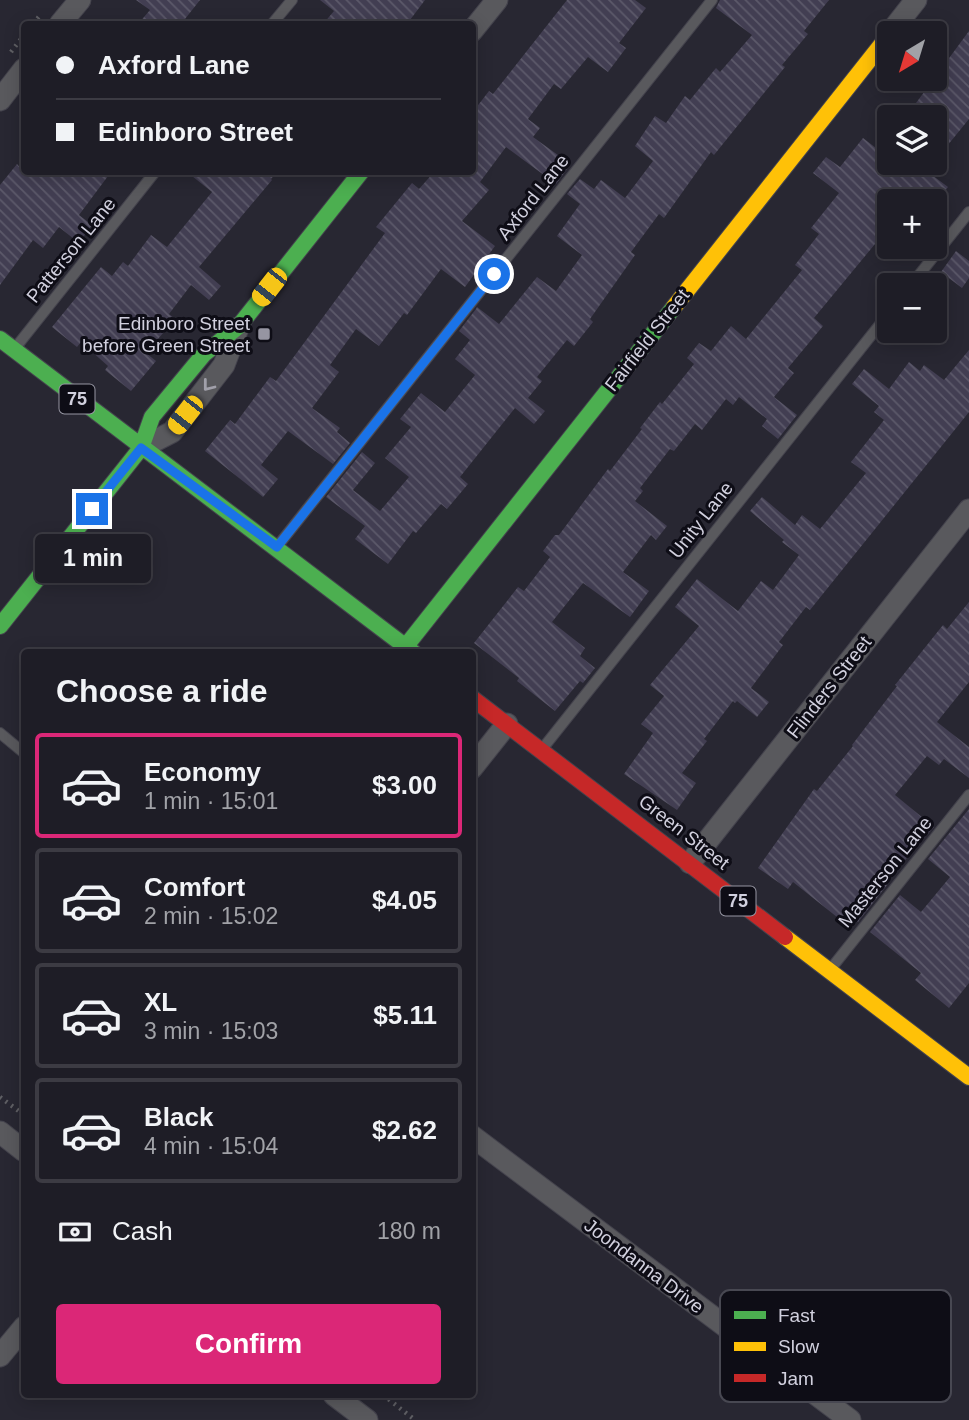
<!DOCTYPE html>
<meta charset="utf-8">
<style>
:root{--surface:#1e1d26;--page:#26262e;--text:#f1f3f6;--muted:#a1a2a7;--line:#3c3b43;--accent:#db2777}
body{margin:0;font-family:Helvetica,sans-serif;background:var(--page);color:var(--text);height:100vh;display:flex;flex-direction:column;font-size:26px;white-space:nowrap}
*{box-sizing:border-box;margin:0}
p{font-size:23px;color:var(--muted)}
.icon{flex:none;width:38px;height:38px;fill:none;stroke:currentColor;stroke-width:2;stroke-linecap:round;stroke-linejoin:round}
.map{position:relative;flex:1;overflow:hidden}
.panel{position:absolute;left:21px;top:649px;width:455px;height:749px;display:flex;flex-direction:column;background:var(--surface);border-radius:7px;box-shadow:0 4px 18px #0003,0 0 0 2px var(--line)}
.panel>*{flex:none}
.banner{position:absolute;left:21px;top:21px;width:455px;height:154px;border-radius:7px;box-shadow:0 4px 18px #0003,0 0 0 2px var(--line);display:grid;align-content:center;height:154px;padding:0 35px;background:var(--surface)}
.needle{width:46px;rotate:218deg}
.tools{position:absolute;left:877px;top:21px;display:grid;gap:14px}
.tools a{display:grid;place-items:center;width:70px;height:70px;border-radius:7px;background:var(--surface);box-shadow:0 4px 18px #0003,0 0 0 2px var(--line);font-size:35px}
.end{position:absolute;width:32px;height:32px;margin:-16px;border:9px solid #1a73e8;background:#fff;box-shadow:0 0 0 4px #fff}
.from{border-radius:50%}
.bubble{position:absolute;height:49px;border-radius:7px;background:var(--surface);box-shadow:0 4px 18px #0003,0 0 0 2px var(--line);font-size:23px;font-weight:700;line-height:49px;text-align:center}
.car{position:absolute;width:21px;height:42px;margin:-21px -10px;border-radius:9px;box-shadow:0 0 5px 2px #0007;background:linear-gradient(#f5c518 24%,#345 0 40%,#f5c518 0 76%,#345 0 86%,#f5c518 0)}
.banner b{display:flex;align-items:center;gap:24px;height:66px;font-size:26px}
.banner b+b{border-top:2px solid var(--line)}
.banner i{width:18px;height:18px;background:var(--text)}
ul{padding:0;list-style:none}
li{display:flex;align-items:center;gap:21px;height:105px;margin:0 14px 10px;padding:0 21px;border:4px solid var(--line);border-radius:7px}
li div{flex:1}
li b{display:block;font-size:26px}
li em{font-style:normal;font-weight:700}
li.current{border-color:var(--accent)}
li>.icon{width:63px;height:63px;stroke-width:1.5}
h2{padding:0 35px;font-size:32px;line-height:84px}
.pay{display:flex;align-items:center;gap:18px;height:77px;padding:0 35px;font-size:26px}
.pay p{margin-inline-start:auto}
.button{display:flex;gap:14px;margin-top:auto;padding:14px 35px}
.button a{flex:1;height:80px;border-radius:7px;background:var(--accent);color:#fff;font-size:28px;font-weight:700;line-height:80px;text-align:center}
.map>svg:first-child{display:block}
.building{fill:url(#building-back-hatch)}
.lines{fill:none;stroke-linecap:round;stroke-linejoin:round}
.lane-casing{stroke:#44434d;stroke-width:12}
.street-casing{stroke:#44434d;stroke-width:23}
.fast-casing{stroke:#44434d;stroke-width:18}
.slow-casing{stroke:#44434d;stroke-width:18}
.jam-casing{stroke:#44434d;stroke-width:18}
.path{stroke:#5f5f64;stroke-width:4.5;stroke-dasharray:2 5;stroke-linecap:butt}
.lane{stroke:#59595d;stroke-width:10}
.street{stroke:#59595d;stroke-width:21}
.fast{stroke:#4caf50;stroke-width:16}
.slow{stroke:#ffc107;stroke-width:16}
.jam{stroke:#c62828;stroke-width:16}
.oneway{stroke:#a1a0aa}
.route{stroke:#1a73e8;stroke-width:9}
.poi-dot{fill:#9695a2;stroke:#0e0d16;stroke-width:2.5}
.labels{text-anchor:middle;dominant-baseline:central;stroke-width:6;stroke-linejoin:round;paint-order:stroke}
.shield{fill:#0e0d16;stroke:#9696a2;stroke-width:2}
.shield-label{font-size:18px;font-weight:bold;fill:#d1d0de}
.street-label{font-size:19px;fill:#d1d0de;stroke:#0e0d16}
.poi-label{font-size:19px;fill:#d1d0de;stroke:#0e0d16;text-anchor:end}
.key{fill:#0e0d16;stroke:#484852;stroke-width:2}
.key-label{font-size:19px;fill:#d1d0de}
</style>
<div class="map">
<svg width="969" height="1420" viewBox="0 0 969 1420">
<defs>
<pattern id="building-back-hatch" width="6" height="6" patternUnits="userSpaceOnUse" patternTransform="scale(1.75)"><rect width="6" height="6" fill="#423e52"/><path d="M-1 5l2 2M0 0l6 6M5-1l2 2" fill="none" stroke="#5c596a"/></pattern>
</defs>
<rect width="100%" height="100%" fill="#282732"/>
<path class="building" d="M136 0H200L181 24H138L150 10Z
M320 0H425L407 24H323L334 11Z
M567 0H635L646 8 619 43 626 48 608 72 588 57 561 89 554 84 528 119 540 128 533 137 562 158 559 163 567 169 556 184 506 147 480 182 489 190 462 221 495 246 465 287 441 269 407 315 404 313 379 346 356 329 330 365 339 372 312 408 340 428 337 432 350 443 333 464 288 431 261 465 278 479 263 497 205 451 230 420 235 424 270 377 276 381 385 233 376 227 412 183 419 189 434 172H472V113L489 91 493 94Z
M720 0H829L804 31 808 34 782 65 785 67 714 155 711 152 664 218 659 214 631 252 635 255 590 319 593 322 574 346 567 340 537 377 542 381 528 398 545 411 534 424 515 408 460 477 468 484 447 509 441 504 416 533 413 531 388 564 355 539 365 526 326 497 362 452 375 463 353 490 380 511 409 477 385 458 411 427 400 419 421 393 445 412 475 375 455 359 470 340 459 331 476 309 477 307 499 324 537 277 556 291 582 255 557 236 580 204 567 194 580 179 594 189 601 180 625 198 653 161 635 146 655 116 666 123 685 96 690 100 716 68 720 72 752 35 716 8Z
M969 31V119L934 162V117L916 103Z
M863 138 889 158V163H916L948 187 937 201H889V227L814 318 823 326 788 368 794 373 774 397 797 415 778 439 762 426 767 419 739 397 733 405 726 399 702 430 695 424 674 451 670 449 640 488 643 491 635 501 667 526 656 540 651 535 623 572 649 591 630 617 583 583 552 622 585 648 580 656 595 668 583 683 580 681 555 711 517 681 519 678 474 643 518 587 524 591 550 557 543 551 555 535H559L608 469 610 471 642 429 640 428 660 402 662 404 694 364 687 358 699 343 711 351 731 326 746 339 802 270 795 265 819 234 811 228 839 193 813 173 826 157 840 167Z
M17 164 24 172H111L79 215 92 225 79 243 59 227 43 248 33 240 0 285V185Z
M187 172H277L271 179 272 180 199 267 221 286 209 300 191 285 169 314 175 319 146 353 156 361 131 391 105 370 108 366 81 342 77 347 52 327 101 267 112 276 123 262 128 266 151 235 167 247 212 192Z
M956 251 969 261V278L962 288 941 272Z
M969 350V412L810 610 806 607 779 642 783 645 751 688 769 702 757 717 737 701 735 703 733 701 704 739 707 741 682 773 696 783 677 810 624 774 653 733 641 724 664 696 650 685 699 626 675 607 697 579 738 611 761 581 773 590 799 555 782 542 784 540 750 511 762 497 795 525 802 515 820 529 866 473 851 462 884 420 874 412 879 406 852 384 864 369 889 389 909 362 920 371 924 365 944 380Z
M969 602V682L937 722 969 747V778L944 759 939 765 927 756 895 795 934 827 885 883 887 885 858 922 853 918 847 925 793 882 788 889 758 868 814 789 817 791 853 746 852 745 897 686 895 685 943 625 947 629Z
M969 809V983L949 1008 915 980 921 973 870 932 900 895 921 912 950 877 928 859Z"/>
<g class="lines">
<g class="lane-casing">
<path id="lane" d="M272 24 292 0
M911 285 969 212
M16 347 155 172
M280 543 712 0
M0 733 24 753
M543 748 889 313
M833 966 969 795"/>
</g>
<g class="street-casing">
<path id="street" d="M60 24 80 0
M472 31 497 0
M890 33 916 0
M0 100 24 69
M141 448 172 432 224 365 238 328
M472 768 507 724
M690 863 969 510
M0 1132 24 1151
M472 1136 850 1420
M0 1356 24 1327
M334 1395 367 1420"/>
</g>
<g class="fast-casing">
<path id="fast" d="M0 339 414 653
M0 626 141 448 152 417 204 354 239 326 361 172
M406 646 674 307"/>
</g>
<g class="slow-casing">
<path id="slow" d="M674 307 889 35
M785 937 969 1077"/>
</g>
<g class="jam-casing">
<path id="jam" d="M472 698 785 937"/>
</g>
<path class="path" d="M33 24 41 14
M11 52 24 35
M0 1097 24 1115
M383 1395 415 1420"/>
<use href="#lane" class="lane"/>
<use href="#street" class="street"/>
<use href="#fast" class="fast"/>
<use href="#slow" class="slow"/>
<use href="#jam" class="jam"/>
</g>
<defs><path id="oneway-chevron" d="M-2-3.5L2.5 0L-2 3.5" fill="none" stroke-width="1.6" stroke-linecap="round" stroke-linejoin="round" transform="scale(1.75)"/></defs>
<use class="oneway" href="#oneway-chevron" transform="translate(208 386) rotate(128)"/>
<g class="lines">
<path class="route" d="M92 509 141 448 277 547 494 274"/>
</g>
<rect class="poi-dot" x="257" y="327" width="14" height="14" rx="3.5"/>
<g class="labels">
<g class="shield">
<rect x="59.5" y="384.5" width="35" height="29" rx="5"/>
<rect x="720.5" y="886.5" width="35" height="29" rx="5"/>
</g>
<g class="shield-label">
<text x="77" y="399">75</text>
<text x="738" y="901">75</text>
</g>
<g class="street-label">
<text transform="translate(533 197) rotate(-52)">Axford Lane</text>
<text transform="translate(71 250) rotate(-51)">Patterson Lane</text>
<text transform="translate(647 340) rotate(-52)">Fairfield Street</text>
<text transform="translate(701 520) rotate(-52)">Unity Lane</text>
<text transform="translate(829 687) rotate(-52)">Flinders Street</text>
<text transform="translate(684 832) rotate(38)">Green Street</text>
<text transform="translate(885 872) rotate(-51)">Masterson Lane</text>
<text transform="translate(644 1266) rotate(37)">Joondanna Drive</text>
</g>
<g class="poi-label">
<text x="250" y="323">Edinboro Street<tspan x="250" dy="22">before Green Street</tspan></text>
</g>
</g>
<rect x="720" y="1290" width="231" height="112" rx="10" class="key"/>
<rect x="734" y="1311" width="32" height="8" fill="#4caf50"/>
<rect x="734" y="1342" width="32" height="9" fill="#ffc107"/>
<rect x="734" y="1374" width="32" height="8" fill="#c62828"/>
<g class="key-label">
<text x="778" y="1322">Fast</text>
<text x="778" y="1353">Slow</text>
<text x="778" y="1385">Jam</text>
</g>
</svg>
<div class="tools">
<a><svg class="needle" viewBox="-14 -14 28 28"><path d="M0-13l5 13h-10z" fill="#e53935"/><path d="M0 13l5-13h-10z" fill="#a1a2a7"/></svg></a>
<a><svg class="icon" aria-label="layers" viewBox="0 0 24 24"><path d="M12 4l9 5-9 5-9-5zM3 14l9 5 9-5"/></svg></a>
<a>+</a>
<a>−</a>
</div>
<i class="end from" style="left:494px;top:274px"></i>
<i class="end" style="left:92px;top:509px"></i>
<div class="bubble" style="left:35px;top:534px;width:116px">1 min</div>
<i class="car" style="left:269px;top:287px;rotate:218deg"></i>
<i class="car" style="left:185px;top:415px;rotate:218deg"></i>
<div class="banner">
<b><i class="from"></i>Axford Lane</b>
<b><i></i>Edinboro Street</b>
</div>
<section class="panel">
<h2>Choose a ride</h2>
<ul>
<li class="current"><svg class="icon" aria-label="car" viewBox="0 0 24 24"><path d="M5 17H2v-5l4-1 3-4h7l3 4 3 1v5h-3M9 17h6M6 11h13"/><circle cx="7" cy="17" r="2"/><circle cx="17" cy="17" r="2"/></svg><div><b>Economy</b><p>1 min · 15:01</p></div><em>$3.00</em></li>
<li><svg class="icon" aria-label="car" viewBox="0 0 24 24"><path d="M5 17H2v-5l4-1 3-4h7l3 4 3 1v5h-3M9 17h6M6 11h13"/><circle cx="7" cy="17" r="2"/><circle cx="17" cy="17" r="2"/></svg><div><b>Comfort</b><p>2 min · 15:02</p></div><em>$4.05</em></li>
<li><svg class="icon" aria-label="car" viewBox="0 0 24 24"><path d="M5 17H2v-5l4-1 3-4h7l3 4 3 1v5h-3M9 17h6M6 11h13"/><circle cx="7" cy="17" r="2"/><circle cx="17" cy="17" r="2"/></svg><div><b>XL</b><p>3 min · 15:03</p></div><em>$5.11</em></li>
<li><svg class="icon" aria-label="car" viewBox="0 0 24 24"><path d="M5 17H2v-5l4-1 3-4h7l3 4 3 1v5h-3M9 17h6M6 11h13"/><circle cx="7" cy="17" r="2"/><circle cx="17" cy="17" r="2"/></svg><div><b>Black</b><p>4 min · 15:04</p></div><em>$2.62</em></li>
</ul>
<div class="pay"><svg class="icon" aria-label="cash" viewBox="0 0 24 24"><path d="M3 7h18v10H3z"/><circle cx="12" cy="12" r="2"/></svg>Cash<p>180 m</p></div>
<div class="button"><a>Confirm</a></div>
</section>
</div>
